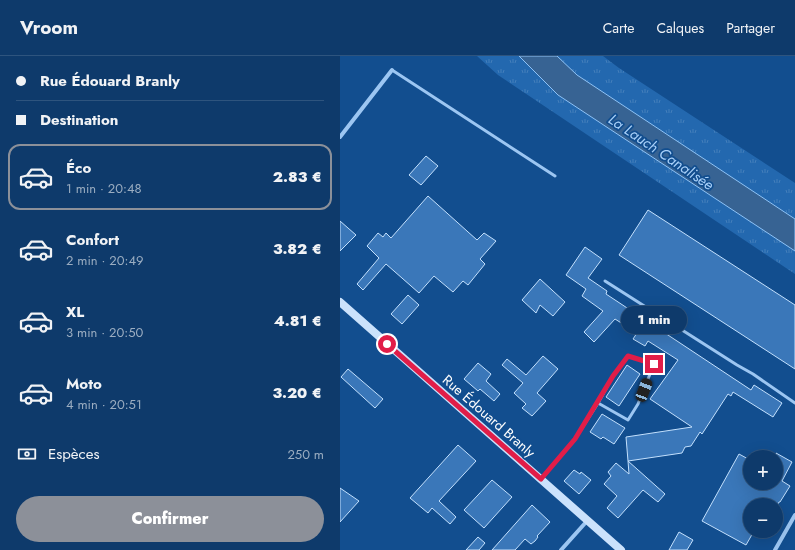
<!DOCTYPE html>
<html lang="fr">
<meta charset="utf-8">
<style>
:root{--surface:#0e3a6b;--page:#174171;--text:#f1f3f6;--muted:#9badc1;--line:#2e547e;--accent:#8c9099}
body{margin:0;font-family:Jost,sans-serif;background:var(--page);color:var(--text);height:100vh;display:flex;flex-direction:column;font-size:15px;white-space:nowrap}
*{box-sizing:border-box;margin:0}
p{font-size:13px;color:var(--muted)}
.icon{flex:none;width:22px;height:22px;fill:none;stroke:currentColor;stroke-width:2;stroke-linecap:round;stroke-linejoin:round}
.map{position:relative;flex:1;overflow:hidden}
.side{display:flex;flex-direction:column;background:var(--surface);width:340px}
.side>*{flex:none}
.banner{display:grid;align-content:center;height:88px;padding:0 16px;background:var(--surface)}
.fabs{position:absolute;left:403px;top:394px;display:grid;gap:8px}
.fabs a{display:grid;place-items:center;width:40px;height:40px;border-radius:50%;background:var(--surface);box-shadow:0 4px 16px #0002,0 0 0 1px var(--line);font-size:20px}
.end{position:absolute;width:18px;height:18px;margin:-9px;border:5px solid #e11d48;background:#fff;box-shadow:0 0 0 2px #fff}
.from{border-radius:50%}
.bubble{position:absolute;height:28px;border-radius:14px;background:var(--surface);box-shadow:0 4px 16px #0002,0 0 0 1px var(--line);font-size:13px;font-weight:800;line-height:28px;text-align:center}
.car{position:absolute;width:12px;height:24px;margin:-12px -6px;border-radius:5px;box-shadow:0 0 3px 1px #0007;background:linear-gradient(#222 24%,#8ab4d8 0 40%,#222 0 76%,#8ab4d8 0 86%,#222 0)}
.banner b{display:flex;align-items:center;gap:14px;height:38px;font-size:15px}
.banner b+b{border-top:1px solid var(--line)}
.banner i{width:10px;height:10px;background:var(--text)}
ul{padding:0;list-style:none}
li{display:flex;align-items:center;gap:12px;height:66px;margin:0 8px 6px;padding:0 8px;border:2px solid transparent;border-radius:12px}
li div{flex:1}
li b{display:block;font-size:15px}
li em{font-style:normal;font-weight:800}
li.current{border-color:var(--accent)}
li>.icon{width:36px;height:36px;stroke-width:1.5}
.pay{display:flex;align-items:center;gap:10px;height:44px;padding:0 16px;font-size:15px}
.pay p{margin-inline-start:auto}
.button{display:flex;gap:8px;margin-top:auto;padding:8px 16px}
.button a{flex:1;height:46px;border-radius:24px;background:var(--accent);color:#fff;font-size:16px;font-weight:800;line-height:46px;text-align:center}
header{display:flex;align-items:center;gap:24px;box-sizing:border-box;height:56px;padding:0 20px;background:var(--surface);border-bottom:1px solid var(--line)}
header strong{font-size:19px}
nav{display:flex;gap:22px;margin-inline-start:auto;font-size:14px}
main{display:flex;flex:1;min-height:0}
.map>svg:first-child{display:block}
.grass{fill:url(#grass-tufts)}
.water{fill:#376393;stroke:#8ec2f5}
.building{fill:#3a77b9;stroke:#c3e0fd}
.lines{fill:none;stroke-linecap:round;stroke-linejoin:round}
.lane{stroke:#9cc6f2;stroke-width:3}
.street{stroke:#9cc6f2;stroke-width:4}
.secondary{stroke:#cbe2fc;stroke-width:8}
.route{stroke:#e11d48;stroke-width:5}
.labels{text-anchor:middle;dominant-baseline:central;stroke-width:3.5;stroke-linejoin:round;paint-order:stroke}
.street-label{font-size:14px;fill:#fff;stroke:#124e8f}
.water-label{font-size:15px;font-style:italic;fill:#a8d0f9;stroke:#124e8f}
</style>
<header>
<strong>Vroom</strong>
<nav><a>Carte</a><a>Calques</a><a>Partager</a></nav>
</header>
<main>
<section class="side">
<div class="banner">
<b><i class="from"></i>Rue Édouard Branly</b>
<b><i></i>Destination</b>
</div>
<ul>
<li class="current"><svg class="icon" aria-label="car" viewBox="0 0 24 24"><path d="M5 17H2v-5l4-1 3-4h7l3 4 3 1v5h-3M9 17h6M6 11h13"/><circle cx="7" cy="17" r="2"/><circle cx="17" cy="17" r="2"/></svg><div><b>Éco</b><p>1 min · 20:48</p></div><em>2.83 €</em></li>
<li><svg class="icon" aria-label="car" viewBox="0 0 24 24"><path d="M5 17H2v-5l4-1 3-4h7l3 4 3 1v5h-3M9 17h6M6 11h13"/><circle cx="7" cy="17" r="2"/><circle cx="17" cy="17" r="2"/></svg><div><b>Confort</b><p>2 min · 20:49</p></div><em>3.82 €</em></li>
<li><svg class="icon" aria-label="car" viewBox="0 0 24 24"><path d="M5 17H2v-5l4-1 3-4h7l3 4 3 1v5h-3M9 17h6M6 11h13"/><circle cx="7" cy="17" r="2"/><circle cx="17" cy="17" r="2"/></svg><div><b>XL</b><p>3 min · 20:50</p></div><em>4.81 €</em></li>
<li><svg class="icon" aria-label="car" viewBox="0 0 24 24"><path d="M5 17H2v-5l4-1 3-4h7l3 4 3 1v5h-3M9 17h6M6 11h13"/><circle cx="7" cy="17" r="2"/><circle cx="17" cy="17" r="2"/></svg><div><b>Moto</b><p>4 min · 20:51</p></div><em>3.20 €</em></li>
</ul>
<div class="pay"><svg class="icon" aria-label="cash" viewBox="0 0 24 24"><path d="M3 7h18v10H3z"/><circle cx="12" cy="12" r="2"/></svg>Espèces<p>250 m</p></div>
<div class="button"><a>Confirmer</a></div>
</section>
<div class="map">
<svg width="455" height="494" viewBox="0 0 455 494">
<defs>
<pattern id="grass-tufts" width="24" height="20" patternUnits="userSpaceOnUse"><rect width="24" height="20" fill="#2368af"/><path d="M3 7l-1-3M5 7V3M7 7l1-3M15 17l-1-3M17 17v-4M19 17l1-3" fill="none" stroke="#447fbb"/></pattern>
</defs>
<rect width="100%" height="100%" fill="#124e8f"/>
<path class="grass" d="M137 0H263L279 12 455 127V218L158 19Z"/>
<path class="water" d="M179 0H217L237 19 455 163V195L218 39Z"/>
<path class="building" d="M86 100 98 110 81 129 69 119Z
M88 140 137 184 144 177 156 185 140 203 145 208 128 229 123 225 113 236 94 220 79 237 46 208 23 234 17 228 39 202 27 190 38 177 43 181 46 177 51 182Z
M308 154 455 249V313L279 199Z
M0 165 16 179 0 195Z
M245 191 262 203 248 222 267 235 266 238 411 334 414 329 442 347 433 361 393 336 391 340 388 338 362 378 360 376 351 390 345 391 342 397 288 405 286 381 352 371 310 343 338 304 308 285 305 290 293 283 297 277 275 263 254 286 244 276 263 255 242 240 246 233 226 219Z
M200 223 225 246 213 260 200 249 196 257 182 244Z
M68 239 79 249 62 268 51 258Z
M203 300 218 313 197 337 206 345 192 360 182 352 186 348 174 337 183 327 162 309 167 303 186 319Z
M138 307 151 318 146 325 160 338 154 345 140 333 138 335 124 323Z
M287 309 300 318 279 350 266 341Z
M8 313 43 343 35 352 1 321Z
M262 358 285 372 274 388 263 381 261 383 250 376Z
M118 389 136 405 99 445 116 461 110 468 92 452 88 457 70 442Z
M436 397 452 406 442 425 450 430 440 446H439L436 451V449H410V475H414L406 489 362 465 399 398 410 404V427H436Z
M288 405 325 438 318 446 303 434 278 462 267 452 277 440 264 428 271 420 268 416 276 407 289 418Z
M234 414 240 418 241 416 251 424 239 438 224 425Z
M152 424 172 441 144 472 124 454Z
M0 432 19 445 0 466Z
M192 449 210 466 197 480 198 481 195 485 191 488 185 483 175 494H152Z
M339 476 353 484 347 494H329Z
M138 481 145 487 139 494H126Z"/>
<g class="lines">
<path class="lane" d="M52 14 215 120
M265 225 397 309 413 318 455 347
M201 423 235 383 258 347 288 364 298 348 314 308 288 300 273 320 258 347"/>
<path class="street" d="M0 81 52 14
M221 494 247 465
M435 494 455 459"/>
<path class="secondary" d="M0 246 281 494"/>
</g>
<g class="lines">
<path class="route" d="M47 288 201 423 235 383 273 320 288 300 314 308"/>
</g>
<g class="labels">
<g class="street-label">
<text transform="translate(149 360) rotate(41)">Rue Édouard Branly</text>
</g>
<g class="water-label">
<text transform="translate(321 96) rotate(34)">La Lauch Canalisée</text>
</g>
</g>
</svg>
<div class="fabs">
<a>+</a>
<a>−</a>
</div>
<i class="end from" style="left:47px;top:288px"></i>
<i class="end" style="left:314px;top:308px"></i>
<div class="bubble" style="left:281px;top:250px;width:66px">1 min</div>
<i class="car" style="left:304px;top:334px;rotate:21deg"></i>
</div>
</main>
